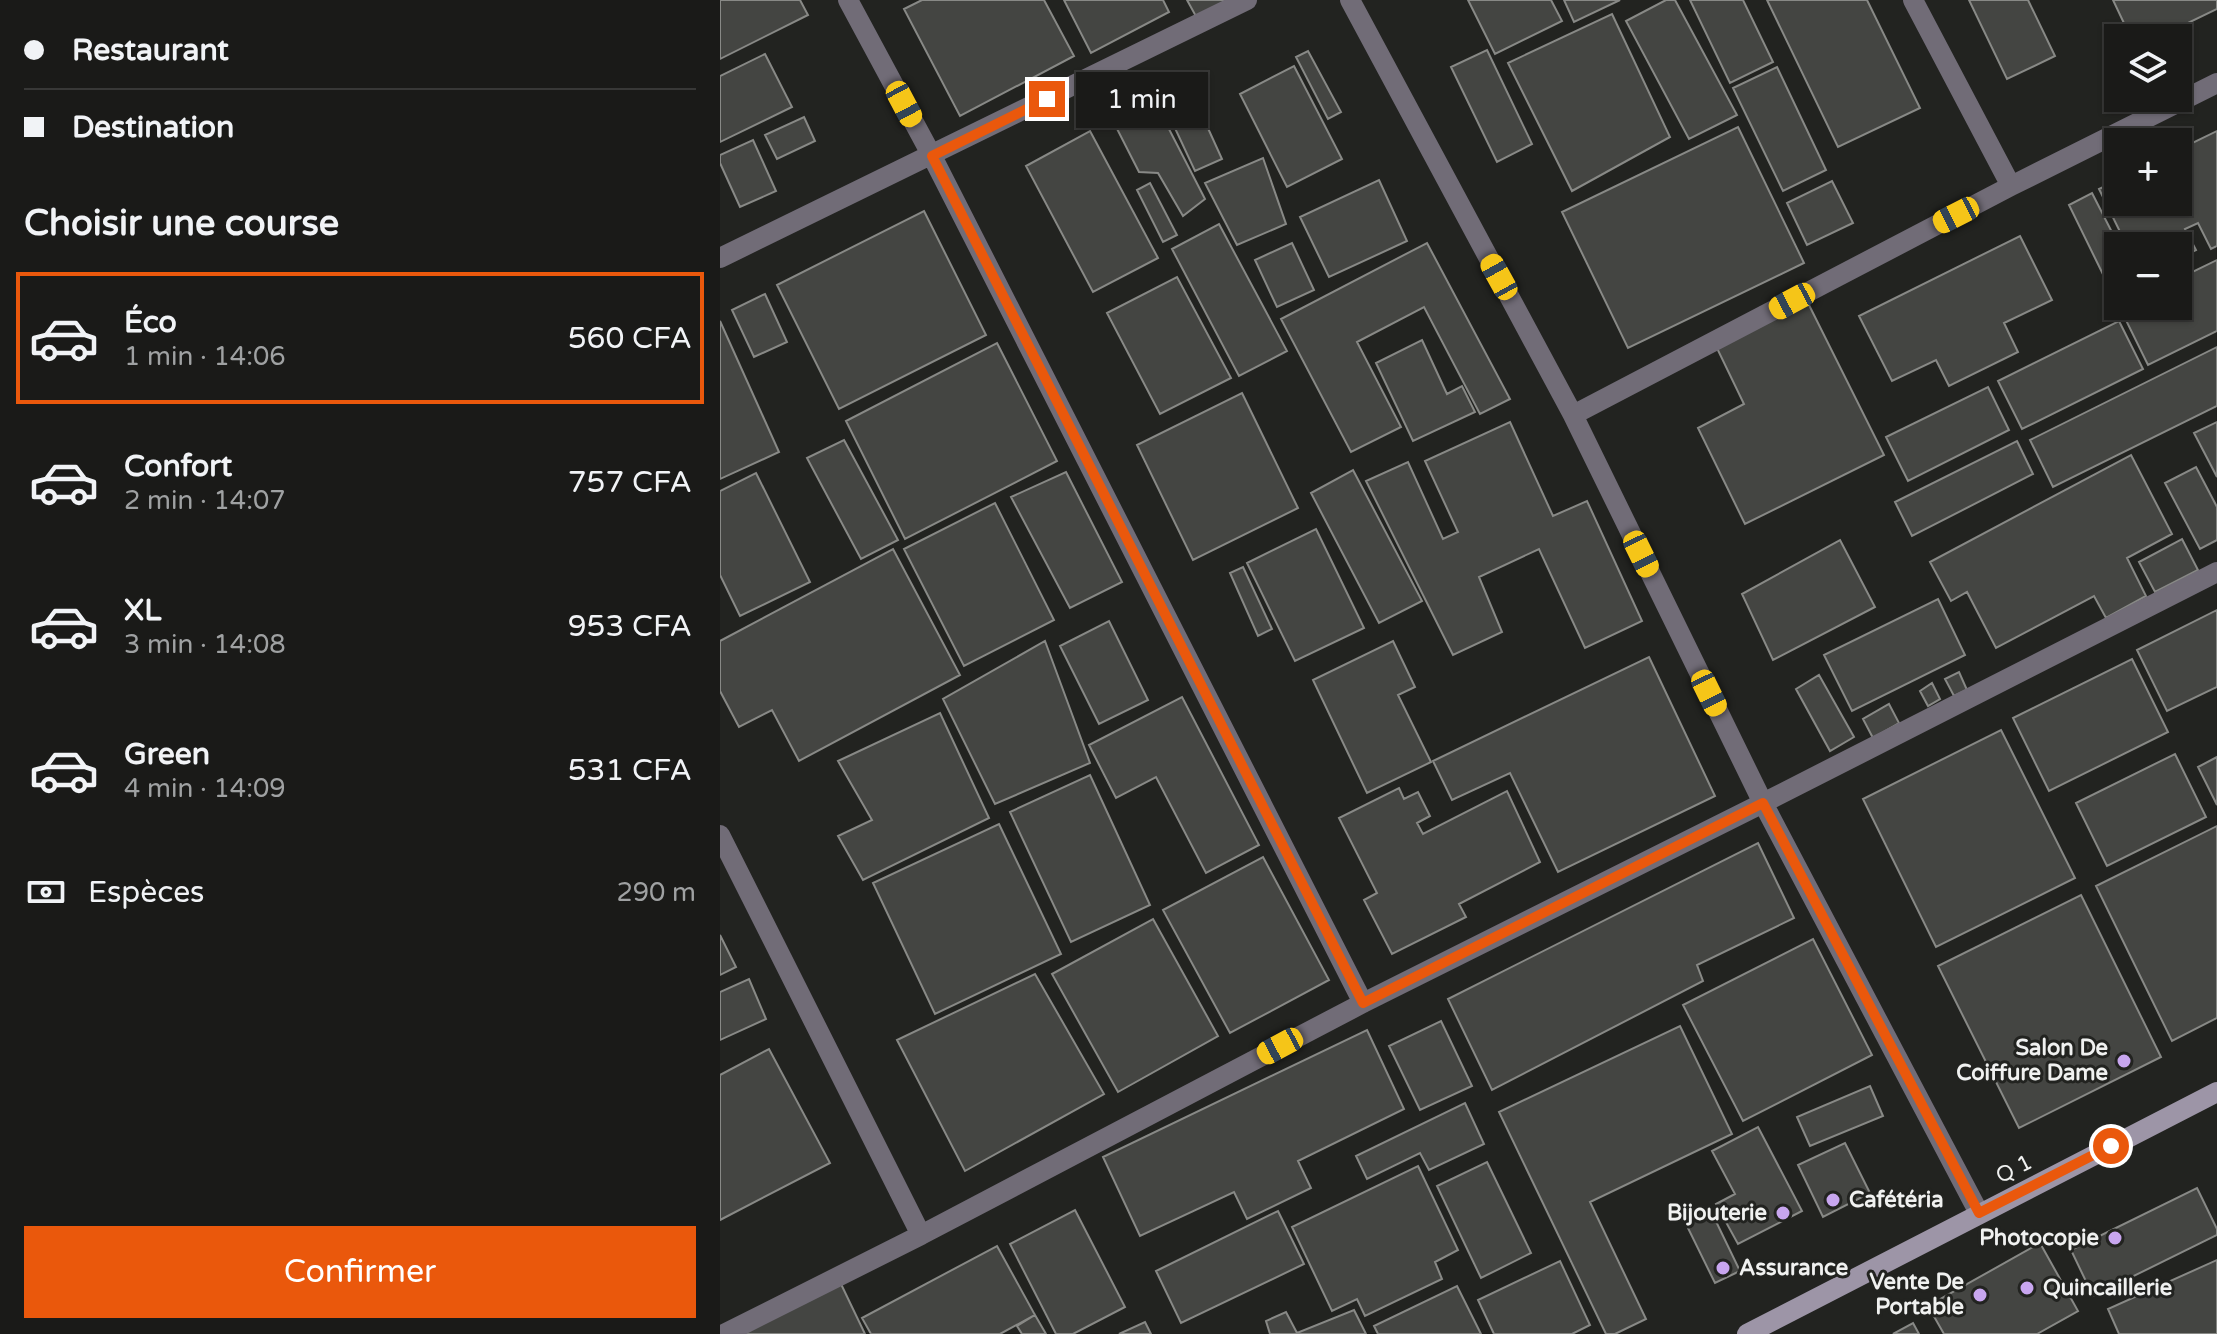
<!DOCTYPE html>
<html lang="fr">
<meta charset="utf-8">
<style>
:root{--surface:#1a1a18;--page:#232321;--text:#f1f3f6;--muted:#9fa1a2;--line:#383837;--accent:#ea580c}
body{margin:0;font-family:"Varela Round",sans-serif;background:var(--page);color:var(--text);height:100vh;display:flex;flex-direction:column;font-size:30px;white-space:nowrap}
*{box-sizing:border-box;margin:0}
p{font-size:26px;color:var(--muted)}
.icon{flex:none;width:44px;height:44px;fill:none;stroke:currentColor;stroke-width:2;stroke-linecap:round;stroke-linejoin:round}
.map{position:relative;flex:1;overflow:hidden}
.panel{display:flex;flex-direction:column;background:var(--surface);width:720px}
.panel>*{flex:none}
.banner{display:grid;align-content:center;height:176px;padding:0 24px;background:var(--surface)}
.controls{position:absolute;left:1384px;top:24px;display:grid;gap:16px}
.controls a{display:grid;place-items:center;width:88px;height:88px;border-radius:0px;background:var(--surface);box-shadow:0 2px 6px #0004,0 0 0 2px var(--line);font-size:40px}
.end{position:absolute;width:36px;height:36px;margin:-18px;border:10px solid #ea580c;background:#fff;box-shadow:0 0 0 4px #fff}
.from{border-radius:50%}
.bubble{position:absolute;height:56px;border-radius:0px;background:var(--surface);box-shadow:0 2px 6px #0004,0 0 0 2px var(--line);font-size:26px;font-weight:600;line-height:56px;text-align:center}
.car{position:absolute;width:24px;height:48px;margin:-24px -12px;border-radius:10px;box-shadow:0 0 6px 2px #0007;background:linear-gradient(#f5c518 24%,#345 0 40%,#f5c518 0 76%,#345 0 86%,#f5c518 0)}
.banner b{display:flex;align-items:center;gap:28px;height:76px;font-size:30px}
.banner b+b{border-top:2px solid var(--line)}
.banner i{width:20px;height:20px;background:var(--text)}
ul{padding:0;list-style:none}
li{display:flex;align-items:center;gap:24px;height:132px;margin:0 16px 12px;padding:0 8px;border:4px solid transparent;border-radius:0px}
li div{flex:1}
li b{display:block;font-size:30px}
li em{font-style:normal;font-weight:600}
li.current{border-color:var(--accent)}
li>.icon{width:72px;height:72px;stroke-width:1.5}
h2{padding:0 24px;font-size:36px;line-height:96px}
.pay{display:flex;align-items:center;gap:20px;height:88px;padding:0 24px;font-size:30px}
.pay p{margin-inline-start:auto}
.button{display:flex;gap:16px;margin-top:auto;padding:16px 24px}
.button a{flex:1;height:92px;border-radius:0px;background:var(--accent);color:#fff;font-size:32px;font-weight:600;line-height:92px;text-align:center}
main{display:flex;flex:1;min-height:0}
.map>svg:first-child{display:block}
.building{fill:#444542;stroke:#888986;stroke-width:2}
.lines{fill:none;stroke-linecap:round;stroke-linejoin:round}
.street{stroke:#716c77;stroke-width:20}
.secondary{stroke:#9d95a7;stroke-width:20}
.route{stroke:#ea580c;stroke-width:10}
.poi-dot{fill:#c8a6ef;stroke:#222320;stroke-width:3}
.labels{text-anchor:middle;dominant-baseline:central;stroke-width:6;stroke-linejoin:round;paint-order:stroke}
.poi-label{font-size:22px;font-weight:bold;fill:#f0f1f0;stroke:#222320;text-anchor:end}
.street-label{font-size:22px;fill:#f0f1f0;stroke:#222320}
</style>
<main>
<section class="panel">
<div class="banner">
<b><i class="from"></i>Restaurant</b>
<b><i></i>Destination</b>
</div>
<h2>Choisir une course</h2>
<ul>
<li class="current"><svg class="icon" aria-label="car" viewBox="0 0 24 24"><path d="M5 17H2v-5l4-1 3-4h7l3 4 3 1v5h-3M9 17h6M6 11h13"/><circle cx="7" cy="17" r="2"/><circle cx="17" cy="17" r="2"/></svg><div><b>Éco</b><p>1 min · 14:06</p></div><em>560 CFA</em></li>
<li><svg class="icon" aria-label="car" viewBox="0 0 24 24"><path d="M5 17H2v-5l4-1 3-4h7l3 4 3 1v5h-3M9 17h6M6 11h13"/><circle cx="7" cy="17" r="2"/><circle cx="17" cy="17" r="2"/></svg><div><b>Confort</b><p>2 min · 14:07</p></div><em>757 CFA</em></li>
<li><svg class="icon" aria-label="car" viewBox="0 0 24 24"><path d="M5 17H2v-5l4-1 3-4h7l3 4 3 1v5h-3M9 17h6M6 11h13"/><circle cx="7" cy="17" r="2"/><circle cx="17" cy="17" r="2"/></svg><div><b>XL</b><p>3 min · 14:08</p></div><em>953 CFA</em></li>
<li><svg class="icon" aria-label="car" viewBox="0 0 24 24"><path d="M5 17H2v-5l4-1 3-4h7l3 4 3 1v5h-3M9 17h6M6 11h13"/><circle cx="7" cy="17" r="2"/><circle cx="17" cy="17" r="2"/></svg><div><b>Green</b><p>4 min · 14:09</p></div><em>531 CFA</em></li>
</ul>
<div class="pay"><svg class="icon" aria-label="cash" viewBox="0 0 24 24"><path d="M3 7h18v10H3z"/><circle cx="12" cy="12" r="2"/></svg>Espèces<p>290 m</p></div>
<div class="button"><a>Confirmer</a></div>
</section>
<div class="map">
<svg width="1497" height="1334" viewBox="0 0 1497 1334">
<rect width="100%" height="100%" fill="#222320"/>
<path class="building" d="M0 0H80L88 15 0 59Z
M202 0H324L354 56 240 116 184 9Z
M344 0H443L449 12 371 53Z
M467 0H503L506 5 478 20Z
M748 0H831L842 21 775 54Z
M844 0H900L854 22Z
M946 0H955L1017 115 969 139 906 21Z
M970 0H1023L1053 62 1010 83Z
M1047 0H1147L1200 108 1118 147Z
M1249 0H1308L1335 56 1287 79Z
M1393 0H1497V9L1437 38H1411Z
M892 14 950 137 852 191 788 63Z
M767 50 812 144 777 162 731 67Z
M588 51 621 112 608 119 576 57Z
M45 54 72 107 0 142V76Z
M574 66 622 159 567 187 520 94Z
M1057 67 1106 170 1063 191 1013 88Z
M467 82 502 159 475 171 439 94Z
M433 98 485 199 463 216 438 173 419 172 391 117Z
M84 117 95 141 57 159 45 135Z
M1018 127 1084 263 908 348 842 212Z
M370 131 438 258 373 292 306 166Z
M1497 131V246L1491 249 1478 223 1465 229 1476 250 1458 259V246H1407L1379 189 1398 180V202H1458V150Z
M33 140 56 191 20 207 0 163V155Z
M543 158 566 224 517 245 485 183Z
M659 180 687 241 609 277 580 217Z
M1112 181 1133 223 1087 245 1067 203Z
M430 183 457 235 443 242 417 190Z
M1372 193 1399 246 1398 305 1349 205Z
M204 211 266 335 119 409 57 285Z
M499 224 567 351 519 376 452 249Z
M1300 236 1332 300 1284 323 1298 352 1229 386 1216 360 1172 381 1139 316Z
M572 243 594 290 557 307 535 260Z
M707 243 790 399 760 414 704 307 637 342 681 427 631 452 561 319Z
M1497 260V331L1428 365 1399 306H1458V279Z
M457 277 511 378 440 414 387 313Z
M45 294 67 342 34 357 12 310Z
M1085 297 1164 455 1025 524 978 428 1024 404 994 342Z
M0 321 59 452 0 479Z
M1399 321 1423 369 1302 429 1278 381Z
M702 340 727 394 742 386 755 412 693 441 656 363Z
M277 343 337 461 185 539 126 421Z
M1497 347V406L1333 487 1310 440Z
M1268 387 1289 430 1188 481 1166 437Z
M522 393 578 508 473 560 417 445Z
M790 422 833 516 867 501 922 621 865 648 819 549 759 577 782 632 733 655 646 481 688 462 723 539 738 532 705 461Z
M1497 422V477L1474 433Z
M124 440 178 540 141 559 87 458Z
M1297 441 1313 474 1192 536 1175 502Z
M1411 455 1452 534 1407 558 1426 596 1386 618 1374 596 1276 648 1247 592 1231 601 1210 562Z
M1476 467 1497 507V540L1480 549 1445 483Z
M633 470 702 601 659 623 591 493Z
M346 472 402 582 350 608 291 497Z
M36 473 90 582 20 616 0 575V491Z
M275 503 334 620 244 666 184 549Z
M596 529 644 628 575 661 527 563Z
M1462 539 1478 570 1435 592 1419 562Z
M1120 540 1155 607 1053 660 1022 594Z
M173 549 240 675 79 761 52 710 19 727 0 691V641Z
M523 567 552 629 538 636 510 573Z
M1218 599 1245 655 1132 711 1104 655Z
M1497 610V687L1447 711 1417 650Z
M389 621 428 700 379 724 340 646Z
M325 641 370 763 275 804 223 699Z
M673 641 695 687 678 695 711 762 647 793 593 680Z
M929 657 995 796 838 872 790 773 732 800 713 761Z
M1412 659 1448 732 1329 791 1293 718Z
M1239 672 1247 690 1234 696 1225 679Z
M1099 675 1134 737 1110 751 1076 689Z
M1212 683 1220 699 1208 706 1200 691Z
M462 697 539 845 486 873 436 777 396 798 369 745Z
M1169 704 1179 723 1153 738 1143 719Z
M220 713 269 818 143 880 118 836 152 820 118 761Z
M1281 730 1355 878 1216 947 1143 799Z
M1455 754 1486 817 1387 866 1356 803Z
M1497 757V805L1478 767Z
M370 775 430 905 351 942 290 812Z
M679 788 684 799 698 792 710 816 697 823 703 834 787 791 820 862 739 904 746 917 672 954 644 900 657 893 619 818Z
M279 824 341 954 215 1014 153 883Z
M1497 826V1018L1452 1041 1376 886Z
M1038 843 1074 918 977 965 983 981 772 1090 728 999Z
M543 857 609 980 510 1033 443 910Z
M1361 895 1441 1057 1299 1128 1218 966Z
M433 919 498 1036 398 1092 332 974Z
M0 935 16 967 0 975Z
M1093 939 1152 1055 1023 1121 963 1005Z
M315 974 384 1094 245 1171 177 1040Z
M29 979 46 1019 0 1040V992Z
M721 1021 752 1086 700 1110 669 1046Z
M960 1026 1012 1134 870 1202 926 1319 895 1334H886L779 1112Z
M647 1030 684 1109 578 1161 591 1188 527 1219 514 1192 420 1236 383 1157Z
M49 1049 110 1163 0 1220V1075Z
M1150 1086 1163 1116 1090 1146 1077 1117Z
M745 1103 764 1144 709 1170 700 1153 647 1179 636 1156Z
M1038 1127 1082 1211 1018 1244 996 1204 1015 1194 992 1151Z
M1125 1143 1150 1193 1103 1217 1078 1165Z
M767 1162 811 1253 761 1278 717 1186Z
M698 1166 738 1250 715 1262 722 1279 645 1316 637 1299 612 1311 572 1227Z
M1477 1188 1497 1229V1235L1373 1296 1351 1250Z
M990 1209 1020 1271 995 1283 965 1222Z
M355 1210 405 1307 353 1334H336L290 1244Z
M558 1211 584 1264 461 1323 436 1271Z
M1320 1243 1358 1311 1317 1334H1224L1208 1306Z
M277 1246 315 1315 280 1334H151L142 1318Z
M1497 1260V1334H1399L1388 1309Z
M840 1261 870 1325 852 1334H774L758 1300Z
M121 1284 145 1334H20Z
M737 1286 761 1334H658L654 1326Z
M634 1310 646 1334H550L546 1321 566 1312 577 1333Z
M315 1315 326 1334H302L297 1326Z
M425 1322 431 1334H399Z
M1193 1323 1199 1334H1173Z"/>
<g class="lines">
<path class="street" d="M128 0 212 156 643 1003
M630 0 853 415 1043 803 1259 1213
M1193 0 1291 186
M0 258 527 0
M853 415 1291 186 1497 83
M0 835 201 1235 643 1003 1043 803 1497 572
M4 1334 201 1235"/>
<path class="secondary" d="M1027 1334 1497 1092"/>
</g>
<g class="lines">
<path class="route" d="M327 99 212 156 643 1003 1043 803 1259 1213 1391 1146"/>
</g>
<g class="poi-dot">
<circle cx="1404" cy="1061" r="8"/>
<circle cx="1113" cy="1200" r="8"/>
<circle cx="1063" cy="1213" r="8"/>
<circle cx="1395" cy="1238" r="8"/>
<circle cx="1003" cy="1268" r="8"/>
<circle cx="1307" cy="1288" r="8"/>
<circle cx="1260" cy="1295" r="8"/>
</g>
<g class="labels">
<g class="poi-label">
<text x="1388" y="1048">Salon De<tspan x="1388" dy="25">Coiffure Dame</tspan></text>
<text x="1129" y="1200" text-anchor="start">Cafétéria</text>
<text x="1047" y="1213">Bijouterie</text>
<text x="1379" y="1238">Photocopie</text>
<text x="1019" y="1268" text-anchor="start">Assurance</text>
<text x="1244" y="1282">Vente De<tspan x="1244" dy="25">Portable</tspan></text>
<text x="1323" y="1288" text-anchor="start">Quincaillerie</text>
</g>
<g class="street-label">
<text transform="translate(1294 1169) rotate(-27)">Q 1</text>
</g>
</g>
</svg>
<div class="controls">
<a><svg class="icon" aria-label="layers" viewBox="0 0 24 24"><path d="M12 4l9 5-9 5-9-5zM3 14l9 5 9-5"/></svg></a>
<a>+</a>
<a>−</a>
</div>
<i class="end from" style="left:1391px;top:1146px"></i>
<i class="end" style="left:327px;top:99px"></i>
<div class="bubble" style="left:356px;top:72px;width:132px">1 min</div>
<i class="car" style="left:184px;top:104px;rotate:152deg"></i>
<i class="car" style="left:1236px;top:215px;rotate:243deg"></i>
<i class="car" style="left:779px;top:277px;rotate:331deg"></i>
<i class="car" style="left:1072px;top:301px;rotate:242deg"></i>
<i class="car" style="left:921px;top:554px;rotate:154deg"></i>
<i class="car" style="left:989px;top:693px;rotate:154deg"></i>
<i class="car" style="left:560px;top:1046px;rotate:242deg"></i>
</div>
</main>
